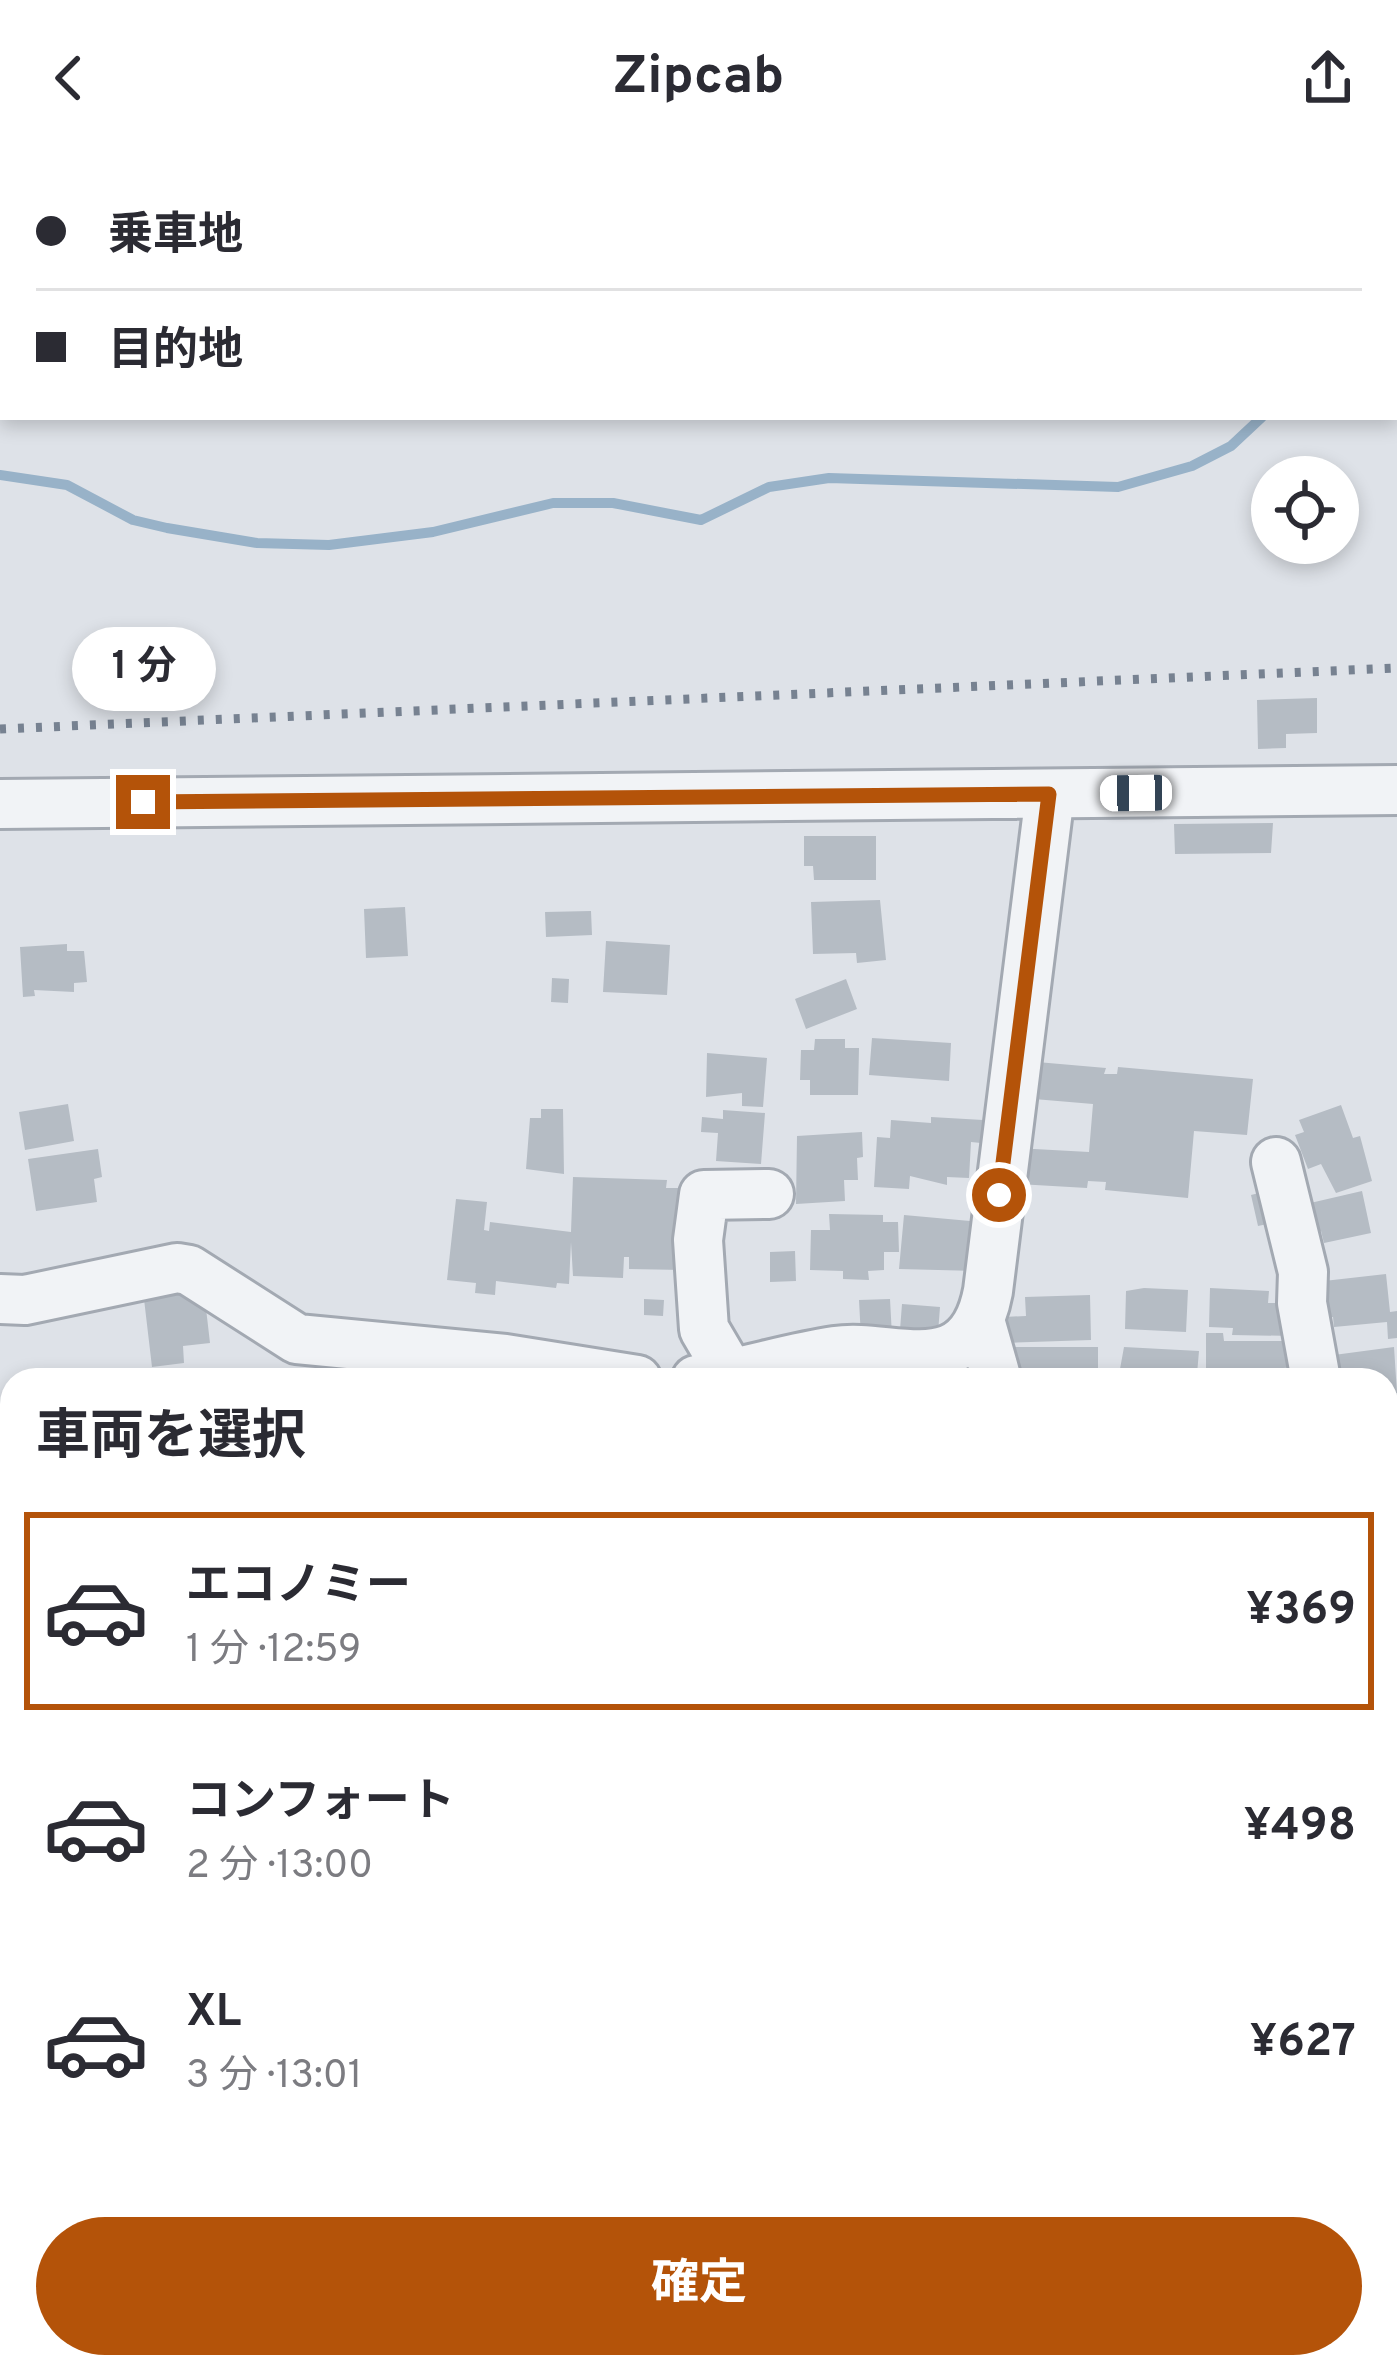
<!DOCTYPE html>
<html lang="ja">
<meta charset="utf-8">
<style>
:root{--surface:#fff;--page:#f7f7f7;--text:#2b2b33;--muted:#7c7c81;--line:#e1e1e2;--accent:#b45309}
body{margin:0;font-family:Overpass,"Noto Sans JP",sans-serif;background:var(--page);color:var(--text);height:100vh;display:flex;flex-direction:column;font-size:45px;white-space:nowrap}
*{box-sizing:border-box;margin:0}
p{font-size:39px;color:var(--muted)}
.icon{flex:none;width:66px;height:66px;fill:none;stroke:currentColor;stroke-width:2;stroke-linecap:round;stroke-linejoin:round}
.map{position:relative;flex:1;overflow:hidden}
.sheet{position:absolute;left:0px;top:1212px;width:1398px;height:1011px;display:flex;flex-direction:column;background:var(--surface);border-radius:36px 36px 0 0;box-shadow:0 6px 18px #0003}
.sheet>*{flex:none}
.guide{position:absolute;left:0px;top:0px;width:1398px;height:264px;box-shadow:0 6px 18px #0003;display:grid;align-content:center;height:264px;padding:0 36px;background:var(--surface)}
.controls{position:absolute;left:1251px;top:300px;display:grid;gap:24px}
.controls a{display:grid;place-items:center;width:108px;height:108px;border-radius:50%;background:var(--surface);box-shadow:0 6px 18px #0003;font-size:60px}
.end{position:absolute;width:54px;height:54px;margin:-27px;border:15px solid #b45309;background:#fff;box-shadow:0 0 0 6px #fff}
.from{border-radius:50%}
.bubble{position:absolute;height:84px;border-radius:42px;background:var(--surface);box-shadow:0 6px 18px #0003;font-size:39px;font-weight:700;line-height:84px;text-align:center}
.car{position:absolute;width:36px;height:72px;margin:-36px -18px;border-radius:15px;box-shadow:0 0 9px 3px #0007;background:linear-gradient(#fff 24%,#345 0 40%,#fff 0 76%,#345 0 86%,#fff 0)}
.guide b{display:flex;align-items:center;gap:42px;height:114px;font-size:45px}
.guide b+b{border-top:3px solid var(--line)}
.guide i{width:30px;height:30px;background:var(--text)}
ul{padding:0;list-style:none}
li{display:flex;align-items:center;gap:36px;height:198px;margin:0 24px 18px;padding:0 12px;border:6px solid transparent;border-radius:0px}
li div{flex:1}
li b{display:block;font-size:45px}
li em{font-style:normal;font-weight:700}
li.active{border-color:var(--accent)}
li>.icon{width:108px;height:108px;stroke-width:1.5}
h2{padding:0 36px;font-size:54px;line-height:144px}
.primary-button{display:flex;gap:24px;margin-top:auto;padding:24px 36px}
.primary-button a{flex:1;height:138px;border-radius:72px;background:var(--accent);color:#fff;font-size:48px;font-weight:700;line-height:138px;text-align:center}
header{display:flex;justify-content:space-between;align-items:center;height:156px;padding:0 36px;background:var(--surface);font-size:54px;font-weight:700}
.map>svg:first-child{display:block}
.green{fill:#c5d2bf}
.lines{fill:none;stroke-linecap:round;stroke-linejoin:round}
.stream{stroke:#98b2c8;stroke-width:10}
.building{fill:#b5bcc4}
.minor-casing{stroke:#a3a9b2;stroke-width:54}
.minor{stroke:#f1f3f6;stroke-width:48}
.rail{stroke:#778291;stroke-width:9;stroke-dasharray:6 12;stroke-linecap:butt}
.route{stroke:#b45309;stroke-width:15}
</style>
<header><svg class="icon" aria-label="back" viewBox="0 0 24 24"><path d="M15 5l-7 7 7 7"/></svg>Zipcab<svg class="icon" aria-label="share" viewBox="0 0 24 24"><path d="M12 15V3M7 8l5-5 5 5M5 13v7h14v-7"/></svg></header>
<div class="map">
<svg width="1397" height="2221" viewBox="0 0 1397 2221">
<rect width="100%" height="100%" fill="#dee2e8"/>
<path class="green" d="M0 0H411L3 3 0 62Z
M699 0H1397V57L1395 3Z
M0 1823 12 1829V2211H338L347 2221H0Z"/>
<g class="lines">
<path class="stream" d="M1395 187H1397
M0 319 67 329 133 364 167 372 257 387 329 389 433 376 553 347H613L701 364 769 331 829 322 1118 331 1192 310 1231 290 1262 261"/>
</g>
<path class="building" d="M1317 542V577L1286 578V592L1258 593 1257 544Z
M1273 667 1271 697 1175 698 1174 668Z
M804 680H876V724H814L813 710H804Z
M880 744 886 804 857 807 856 797 813 798 811 746Z
M405 751 408 800 366 802 364 753Z
M591 755 592 779 546 781 545 756Z
M606 785 670 789 667 839 603 836Z
M67 788V795H84L87 826 74 827V836L34 834 35 840 23 841 20 791Z
M552 822 569 823 568 847 551 846Z
M846 823 857 853 806 873 795 843Z
M872 882 951 887 949 925 869 919Z
M815 883H845V892H859L858 939H810V924H800L801 894H814Z
M707 897 767 902 763 951 742 950V937L706 941Z
M1037 906 1106 912 1104 918H1117L1118 911 1253 923 1247 979 1194 975 1188 1042 1105 1034 1106 1026 1088 1025 1087 1032 1018 1028 1016 992 1089 996 1093 948 1034 943Z
M68 948 74 985 25 994 19 956Z
M1341 949 1353 982 1360 980 1372 1025 1336 1037 1321 1008 1308 1013 1295 979 1304 976 1299 964Z
M541 953H563L564 1018 526 1013 530 962H541Z
M723 954 765 957 761 1008 716 1005 718 977 701 976 702 961 723 963Z
M931 961 983 964 981 987 971 986 969 1022 947 1021V1029L910 1020 909 1033 874 1031 877 981 890 982 891 964 931 967Z
M862 976 863 1001 857 1002 858 1024H844L845 1045 796 1048 797 980Z
M98 993 102 1021 94 1023 97 1046 36 1055 28 1003Z
M573 1021 667 1024 666 1032H685L683 1114 629 1113V1101H624L623 1122 573 1120 571 1086 569 1128 557 1127 556 1132 496 1125 495 1139 475 1137 476 1127 447 1124 456 1043 487 1046 484 1074 489 1075 490 1066 571 1076Z
M1279 1032 1286 1064 1258 1070 1251 1039Z
M1362 1035 1371 1077 1324 1087 1321 1075 1312 1076 1306 1048Z
M829 1058 883 1059V1066H898L899 1096H884V1114L868 1115 869 1124 843 1123V1115L810 1114 811 1074H830Z
M904 1059 981 1066 977 1115 899 1113Z
M795 1095 796 1125 770 1126V1096Z
M1386 1118 1390 1156 1397 1155V1182L1388 1183 1387 1166 1334 1171 1333 1161 1327 1162 1324 1125Z
M1144 1132 1188 1134 1186 1176 1125 1173 1126 1135Z
M1210 1132 1269 1135 1268 1147H1295L1294 1180 1232 1179 1233 1172 1209 1171Z
M204 1135 210 1187 183 1190 184 1207 152 1211 144 1143Z
M1090 1139 1091 1184 1004 1187V1161L1026 1160 1025 1141Z
M644 1143 664 1144 663 1160 644 1159Z
M890 1143 892 1180 861 1182 859 1144Z
M902 1148 940 1151 938 1177 900 1174Z
M1206 1177H1223L1224 1185H1299V1211L1283 1212V1224L1206 1220Z
M1006 1191H1098V1218H1088L1089 1224H1024V1218H1012Z
M1124 1191 1199 1195 1197 1218 1182 1217V1224H1118Z
M1394 1191 1397 1237 1386 1238V1224H1336L1334 1199Z
M988 1213 989 1224H940V1216Z
M871 1217V1224H806L805 1218Z
M12 1316V1359L0 1364V1321Z
M12 1479V1493L0 1498V1484Z
M12 1579V1613L0 1604V1588Z"/>
<g class="lines">
<g class="minor-casing">
<path id="minor" d="M0 648 1397 634
M1276 1006 1303 1116 1302 1147 1316 1224
M0 1143 25 1144 177 1112 189 1114 297 1183 505 1203 637 1224
M980 1164 997 1224
M731 1219 704 1173 698 1084 704 1039 769 1038
M696 1224C743 1217 788 1202 835 1195 893 1186 970 1232 988 1135L1050 638
M1386 1299 1397 1309
M0 1397 12 1422
M636 2211 645 2221"/>
</g>
<use href="#minor" class="minor"/>
<path class="rail" d="M0 573 1397 512"/>
</g>
<g class="lines">
<path class="route" d="M143 646 1049 638 999 1039"/>
</g>
</svg>
<div class="controls">
<a><svg class="icon" aria-label="locate" viewBox="0 0 24 24"><circle cx="12" cy="12" r="6"/><path d="M12 2v4M12 18v4M2 12h4M18 12h4"/></svg></a>
</div>
<i class="end from" style="left:999px;top:1039px"></i>
<i class="end" style="left:143px;top:646px"></i>
<div class="bubble" style="left:72px;top:471px;width:144px">1 分</div>
<i class="car" style="left:1136px;top:637px;rotate:269deg"></i>
<div class="guide">
<b><i class="from"></i>乗車地</b>
<b><i></i>目的地</b>
</div>
<section class="sheet">
<h2>車両を選択</h2>
<ul>
<li class="active"><svg class="icon" aria-label="car" viewBox="0 0 24 24"><path d="M5 17H2v-5l4-1 3-4h7l3 4 3 1v5h-3M9 17h6M6 11h13"/><circle cx="7" cy="17" r="2"/><circle cx="17" cy="17" r="2"/></svg><div><b>エコノミー</b><p>1 分 · 12:59</p></div><em>¥369</em></li>
<li><svg class="icon" aria-label="car" viewBox="0 0 24 24"><path d="M5 17H2v-5l4-1 3-4h7l3 4 3 1v5h-3M9 17h6M6 11h13"/><circle cx="7" cy="17" r="2"/><circle cx="17" cy="17" r="2"/></svg><div><b>コンフォート</b><p>2 分 · 13:00</p></div><em>¥498</em></li>
<li><svg class="icon" aria-label="car" viewBox="0 0 24 24"><path d="M5 17H2v-5l4-1 3-4h7l3 4 3 1v5h-3M9 17h6M6 11h13"/><circle cx="7" cy="17" r="2"/><circle cx="17" cy="17" r="2"/></svg><div><b>XL</b><p>3 分 · 13:01</p></div><em>¥627</em></li>
</ul>
<div class="primary-button"><a>確定</a></div>
</section>
</div>
